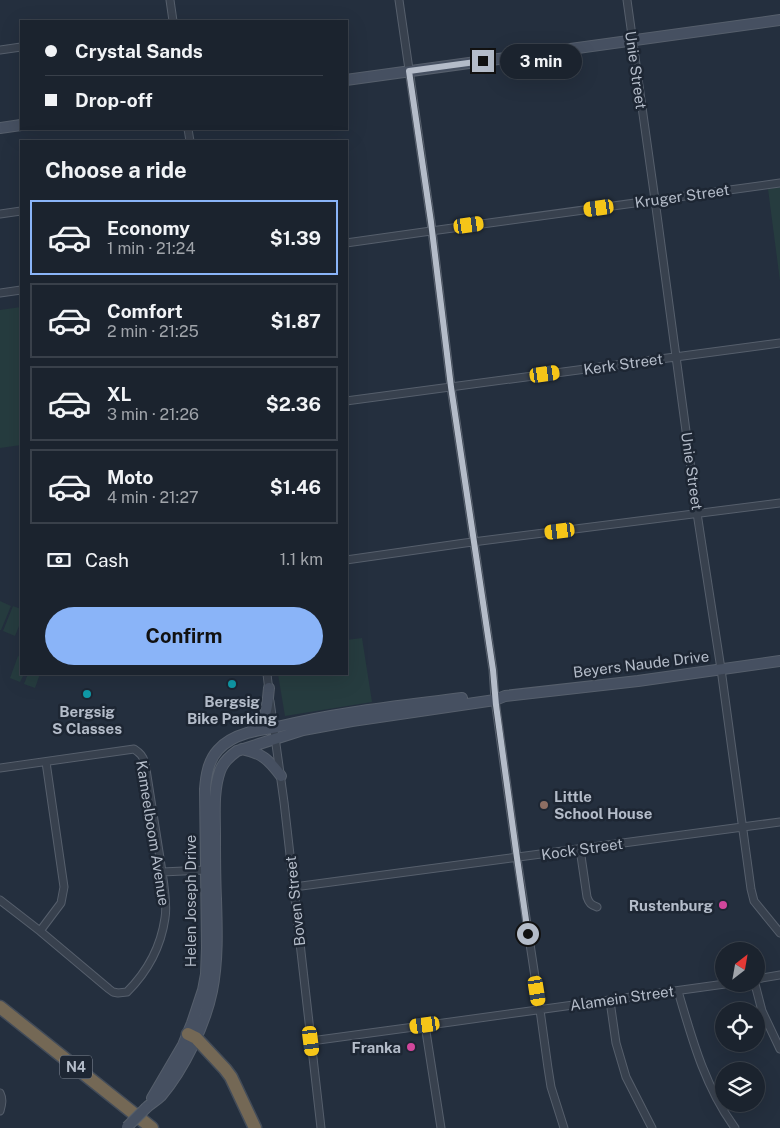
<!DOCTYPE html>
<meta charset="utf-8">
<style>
:root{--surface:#1b232e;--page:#282f3a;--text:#f1f3f6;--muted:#a0a4aa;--line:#39404a;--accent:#8ab4f8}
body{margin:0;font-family:"Public Sans",sans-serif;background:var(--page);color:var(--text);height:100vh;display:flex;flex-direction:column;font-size:19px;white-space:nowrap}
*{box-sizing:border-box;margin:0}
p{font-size:16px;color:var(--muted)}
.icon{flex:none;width:28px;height:28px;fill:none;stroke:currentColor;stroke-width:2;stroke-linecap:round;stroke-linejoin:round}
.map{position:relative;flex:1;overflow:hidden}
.panel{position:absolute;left:20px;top:140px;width:328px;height:535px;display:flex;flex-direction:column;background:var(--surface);border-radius:0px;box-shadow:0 5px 20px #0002,0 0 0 1px var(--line)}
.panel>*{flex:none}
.top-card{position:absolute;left:20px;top:20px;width:328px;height:110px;border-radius:0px;box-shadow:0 5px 20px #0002,0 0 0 1px var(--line);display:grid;align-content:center;height:110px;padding:0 25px;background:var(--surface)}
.needle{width:32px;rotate:31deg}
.fabs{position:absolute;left:715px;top:942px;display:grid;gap:10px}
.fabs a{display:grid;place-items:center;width:50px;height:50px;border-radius:50%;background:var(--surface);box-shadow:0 5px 20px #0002,0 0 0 1px var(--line);font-size:25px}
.end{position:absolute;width:22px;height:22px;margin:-11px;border:6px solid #b4bcc9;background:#111;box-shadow:0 0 0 2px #111}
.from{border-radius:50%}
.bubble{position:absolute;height:35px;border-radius:18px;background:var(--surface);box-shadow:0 5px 20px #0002,0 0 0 1px var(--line);font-size:16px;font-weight:700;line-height:35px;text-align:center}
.car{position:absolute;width:15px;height:30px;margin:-15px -8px;border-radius:6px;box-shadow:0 0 4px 1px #0007;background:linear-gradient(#f5c518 24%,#345 0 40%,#f5c518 0 76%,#345 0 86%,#f5c518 0)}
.top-card b{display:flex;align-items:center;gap:18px;height:48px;font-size:19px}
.top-card b+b{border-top:1px solid var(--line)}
.top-card i{width:12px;height:12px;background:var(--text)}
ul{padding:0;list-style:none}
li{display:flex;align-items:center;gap:15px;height:75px;margin:0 10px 8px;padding:0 15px;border:2px solid var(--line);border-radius:0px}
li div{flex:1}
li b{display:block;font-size:19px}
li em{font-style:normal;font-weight:700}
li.on{border-color:var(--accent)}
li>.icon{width:45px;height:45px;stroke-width:1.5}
h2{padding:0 25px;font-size:22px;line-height:60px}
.pay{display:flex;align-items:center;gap:12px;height:55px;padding:0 25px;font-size:19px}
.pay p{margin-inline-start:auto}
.action{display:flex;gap:10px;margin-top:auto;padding:10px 25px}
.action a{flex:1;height:58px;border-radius:30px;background:var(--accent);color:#111;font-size:20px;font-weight:700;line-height:58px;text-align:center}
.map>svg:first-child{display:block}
.green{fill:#263c3f}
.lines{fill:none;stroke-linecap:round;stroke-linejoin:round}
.street-casing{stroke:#565f6c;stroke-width:9}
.secondary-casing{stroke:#565f6c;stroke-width:12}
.highway-casing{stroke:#434c59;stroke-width:15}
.street{stroke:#38414e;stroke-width:7}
.secondary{stroke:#465061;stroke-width:10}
.highway{stroke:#746855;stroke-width:12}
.secondary-bridge-casing{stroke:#565f6c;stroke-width:12;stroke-linecap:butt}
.secondary-bridge{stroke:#465061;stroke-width:10}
.route{stroke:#b4bcc9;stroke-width:6}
.culture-dot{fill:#0f9aa8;stroke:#1d2633;stroke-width:2}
.education-dot{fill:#8d6e63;stroke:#1d2633;stroke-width:2}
.hotel-dot{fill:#d1479c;stroke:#1d2633;stroke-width:2}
.labels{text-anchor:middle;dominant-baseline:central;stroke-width:5;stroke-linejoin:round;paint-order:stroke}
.shield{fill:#1d2633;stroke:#878f9c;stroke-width:1}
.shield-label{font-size:14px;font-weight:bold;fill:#b4bcc9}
.street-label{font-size:15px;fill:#b4bcc9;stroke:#1d2633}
.poi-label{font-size:15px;font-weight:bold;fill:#b4bcc9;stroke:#1d2633}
</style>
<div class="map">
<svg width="780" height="1128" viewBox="0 0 780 1128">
<rect width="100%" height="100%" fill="#242f3e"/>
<path class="green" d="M780 187V281L768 189Z
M21 307V445L0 448V310Z
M0 601 11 606 1 630H0Z
M13 606 21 609V621L15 636 3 631Z
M362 638 372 702 285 716 278 674H346V640Z
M18 656 21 657V674H24L20 682 10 678Z
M28 674H40L35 688 24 684Z"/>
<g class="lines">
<g class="street-casing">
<path id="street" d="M170 0 173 21
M399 0 431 222 451 387 493 670 495 700 517 858 540 1010 548 1068 551 1087 564 1128
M627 0 655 200 697 513 721 669 751 889 754 901 780 933
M0 50 21 47
M188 129 190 141
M0 214 21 211
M346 243 431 231 780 183
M0 293 21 290
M346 401 780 343
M346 560 465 543 780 503
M267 674 269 691
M270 701 284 802 321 1128
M0 768 134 749C140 753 143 756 145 763 150 794 155 826 160 858 162 875 168 901 165 918 161 946 147 972 127 992L118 993 113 992 109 989 40 931 0 900
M580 849 587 897C589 903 591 905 597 907
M162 872 205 870 208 867
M294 887 780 822
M40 931 61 903 64 887 46 762
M756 979 780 975
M755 984 762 1011 780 1049
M678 991C692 1039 705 1087 735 1128
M610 1001 616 1043 626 1077 652 1128
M425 1025 441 1128
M311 1041C449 1022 587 1004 725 984
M0 1093C3 1099 2 1104 0 1111"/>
</g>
<g class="secondary-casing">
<path id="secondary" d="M346 80 780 20
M0 128 21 125
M251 731C268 720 267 706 269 688
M242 749C262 753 269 760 281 776
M152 1098 183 1045 192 1023 203 990 206 974 207 948 205 789C206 776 208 761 218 750 225 742 237 736 247 733 257 730 267 729 277 727 338 712 400 706 462 698
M146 1108C151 1103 156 1101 161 1096 184 1069 205 1025 212 991 218 961 217 930 216 899 215 878 215 856 215 835 215 813 213 791 220 771 223 762 230 756 237 751L303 730 352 721 495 700 505 696 638 681 780 661"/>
</g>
<g class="highway-casing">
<path id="highway" d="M0 1007 152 1128
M188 1034 196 1038 225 1069 231 1077 255 1128"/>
</g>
<use href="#street" class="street"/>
<use href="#secondary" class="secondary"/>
<use href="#highway" class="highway"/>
<g class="secondary-bridge-casing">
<path id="secondary-bridge" d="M127 1127 146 1108"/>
</g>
<use href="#secondary-bridge" class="secondary-bridge"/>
</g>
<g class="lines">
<path class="route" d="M483 61 409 71 431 222 451 387 493 670 496 705 517 858 528 934"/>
</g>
<g class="culture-dot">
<circle cx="232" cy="684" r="5"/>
<circle cx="87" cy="694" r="5"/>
</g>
<circle class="education-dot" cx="544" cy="805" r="5"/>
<g class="hotel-dot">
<circle cx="723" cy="905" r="5"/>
<circle cx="411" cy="1047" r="5"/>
</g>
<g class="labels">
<rect class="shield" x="60" y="1055.5" width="32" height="23" rx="4"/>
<g class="shield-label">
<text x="76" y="1067">N4</text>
</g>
<g class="street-label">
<text transform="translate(636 70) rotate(82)">Unie Street</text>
<text transform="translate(682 196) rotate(-8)">Kruger Street</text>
<text transform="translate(623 364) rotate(-8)">Kerk Street</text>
<text transform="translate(692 471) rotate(82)">Unie Street</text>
<text transform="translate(641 664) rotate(-7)">Beyers Naude Drive</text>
<text transform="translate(153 833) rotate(81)">Kameelboom Avenue</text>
<text transform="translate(582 849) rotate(-8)">Kock Street</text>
<text transform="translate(190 901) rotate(-90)">Helen Joseph Drive</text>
<text transform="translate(295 901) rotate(-96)">Boven Street</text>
<text transform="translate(622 998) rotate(-8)">Alamein Street</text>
</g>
<g class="poi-label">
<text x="232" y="701">Bergsig<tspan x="232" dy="17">Bike Parking</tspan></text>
<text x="87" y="711">Bergsig<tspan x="87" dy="17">S Classes</tspan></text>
<text x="554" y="796" text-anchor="start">Little<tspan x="554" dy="17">School House</tspan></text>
<text x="713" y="905" text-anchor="end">Rustenburg</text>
<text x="401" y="1047" text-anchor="end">Franka</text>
</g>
</g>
</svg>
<div class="fabs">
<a><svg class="needle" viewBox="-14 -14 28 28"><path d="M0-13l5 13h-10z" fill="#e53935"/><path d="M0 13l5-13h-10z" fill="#a0a4aa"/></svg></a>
<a><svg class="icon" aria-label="locate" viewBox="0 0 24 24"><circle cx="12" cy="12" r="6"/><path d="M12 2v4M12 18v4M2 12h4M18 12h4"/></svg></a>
<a><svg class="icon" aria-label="layers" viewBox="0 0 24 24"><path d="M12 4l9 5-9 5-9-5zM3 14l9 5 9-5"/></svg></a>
</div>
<i class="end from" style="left:528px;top:934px"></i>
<i class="end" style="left:483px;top:61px"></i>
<div class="bubble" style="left:500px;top:44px;width:82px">3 min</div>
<i class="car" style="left:599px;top:208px;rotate:262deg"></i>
<i class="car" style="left:469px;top:225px;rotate:82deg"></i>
<i class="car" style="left:545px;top:374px;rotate:82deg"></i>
<i class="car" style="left:560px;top:531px;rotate:263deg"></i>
<i class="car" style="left:537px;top:991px;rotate:171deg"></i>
<i class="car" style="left:425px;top:1025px;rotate:262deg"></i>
<i class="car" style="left:311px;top:1041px;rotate:173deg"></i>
<div class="top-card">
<b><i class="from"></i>Crystal Sands</b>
<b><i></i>Drop-off</b>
</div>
<section class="panel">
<h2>Choose a ride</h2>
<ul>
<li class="on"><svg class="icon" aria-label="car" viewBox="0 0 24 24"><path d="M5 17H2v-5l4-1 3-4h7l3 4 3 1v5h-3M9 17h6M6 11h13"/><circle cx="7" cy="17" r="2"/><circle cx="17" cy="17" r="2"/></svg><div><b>Economy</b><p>1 min · 21:24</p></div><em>$1.39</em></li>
<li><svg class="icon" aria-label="car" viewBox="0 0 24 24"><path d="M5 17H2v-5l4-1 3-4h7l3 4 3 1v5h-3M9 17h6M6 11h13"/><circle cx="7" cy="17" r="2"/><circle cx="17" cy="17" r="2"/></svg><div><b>Comfort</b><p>2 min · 21:25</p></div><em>$1.87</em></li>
<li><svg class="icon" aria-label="car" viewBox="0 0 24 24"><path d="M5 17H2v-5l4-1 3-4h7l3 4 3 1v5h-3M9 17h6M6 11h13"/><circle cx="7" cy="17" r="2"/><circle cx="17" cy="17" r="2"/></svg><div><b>XL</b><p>3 min · 21:26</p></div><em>$2.36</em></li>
<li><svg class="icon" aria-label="car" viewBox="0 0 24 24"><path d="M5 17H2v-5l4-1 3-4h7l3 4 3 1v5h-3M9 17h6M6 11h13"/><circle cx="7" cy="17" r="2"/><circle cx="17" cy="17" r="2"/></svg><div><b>Moto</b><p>4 min · 21:27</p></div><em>$1.46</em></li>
</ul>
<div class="pay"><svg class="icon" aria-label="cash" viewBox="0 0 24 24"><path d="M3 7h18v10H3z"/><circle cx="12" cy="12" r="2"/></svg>Cash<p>1.1 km</p></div>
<div class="action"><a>Confirm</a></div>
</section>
</div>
